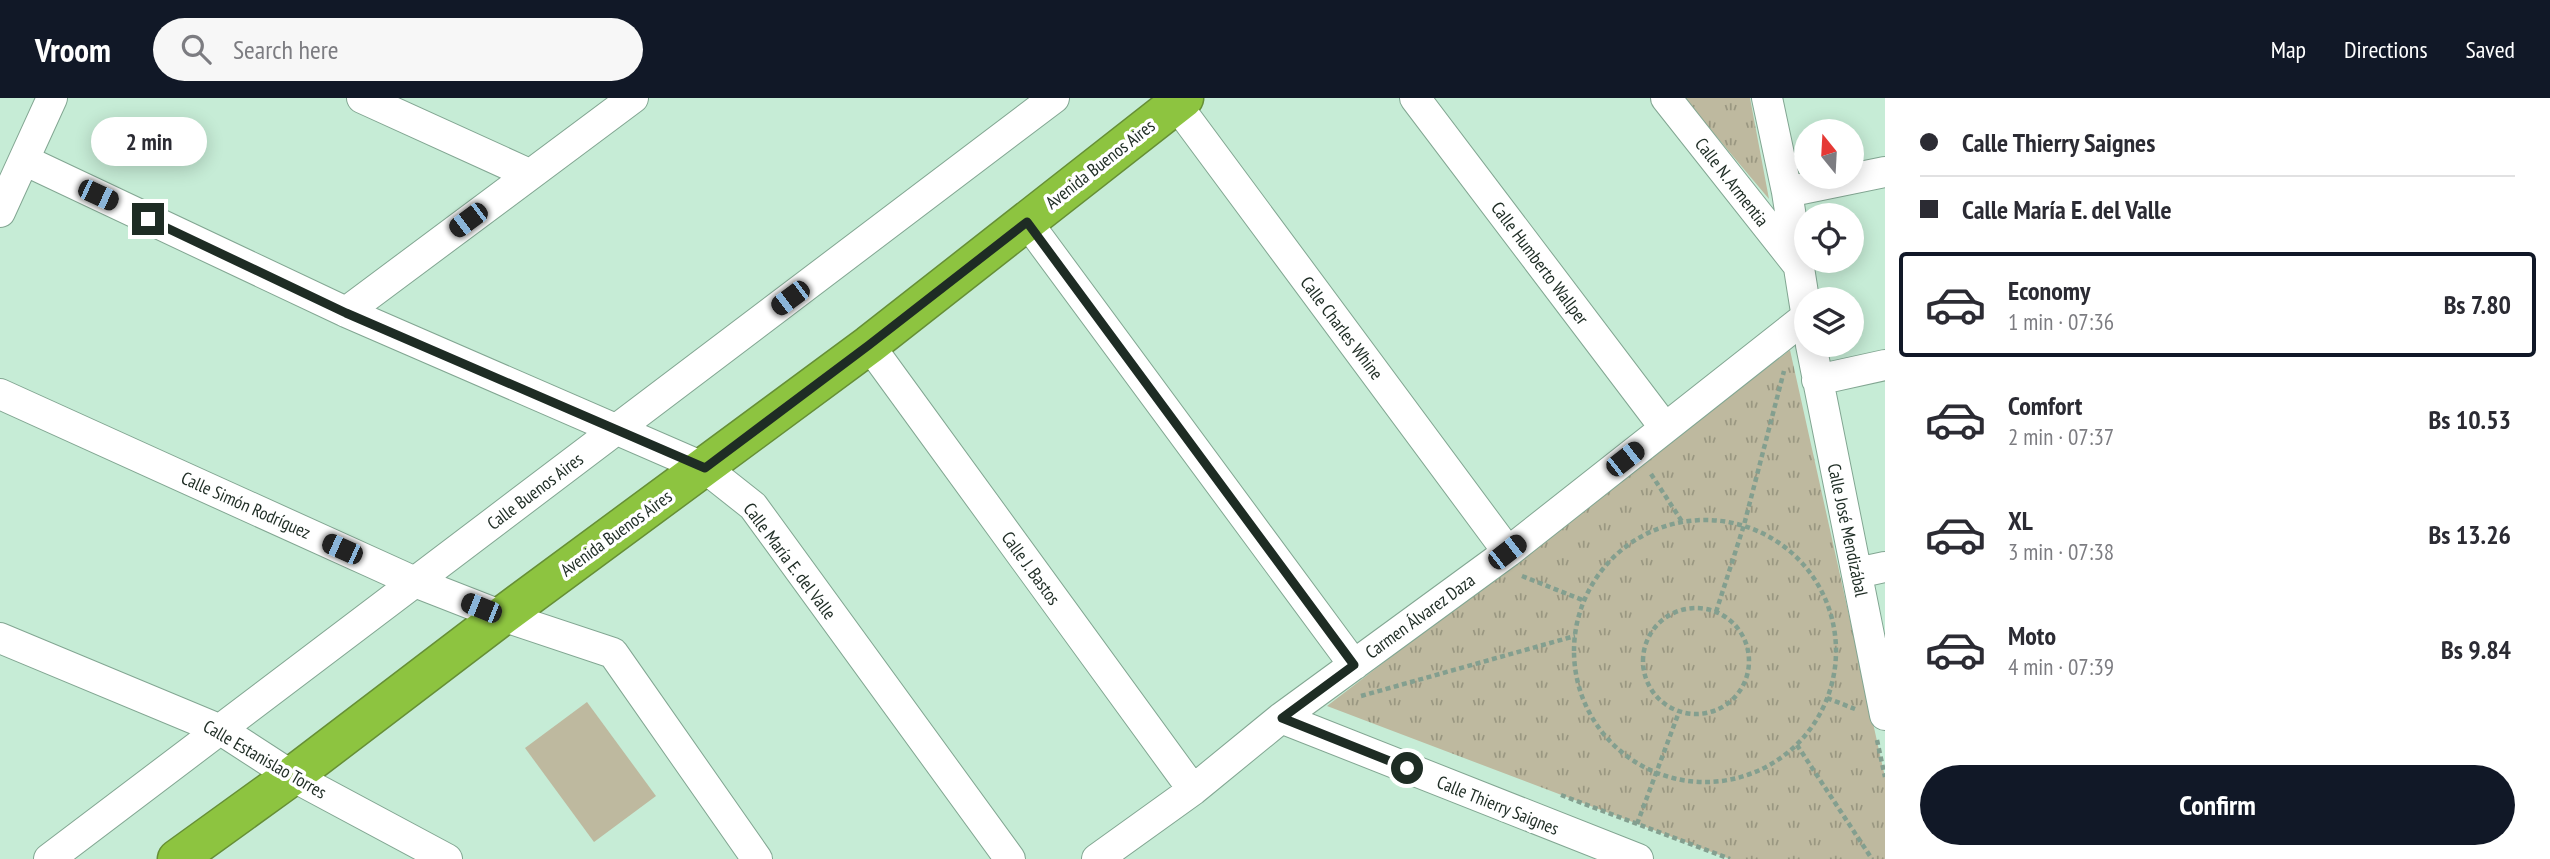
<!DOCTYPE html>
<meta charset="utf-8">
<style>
:root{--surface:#fff;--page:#f7f7f7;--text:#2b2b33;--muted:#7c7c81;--line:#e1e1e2;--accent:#111827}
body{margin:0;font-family:"PT Sans Narrow",sans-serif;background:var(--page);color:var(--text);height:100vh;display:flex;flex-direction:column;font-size:26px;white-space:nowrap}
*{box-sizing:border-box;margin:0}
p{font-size:23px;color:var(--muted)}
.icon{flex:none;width:38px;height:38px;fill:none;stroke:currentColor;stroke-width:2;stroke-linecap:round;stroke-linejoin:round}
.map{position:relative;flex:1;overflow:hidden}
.sheet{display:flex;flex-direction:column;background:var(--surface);width:665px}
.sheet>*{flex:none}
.hud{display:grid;align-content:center;height:154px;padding:0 35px;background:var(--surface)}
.needle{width:46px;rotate:342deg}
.fabs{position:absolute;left:1794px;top:21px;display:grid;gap:14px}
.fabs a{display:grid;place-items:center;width:70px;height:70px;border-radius:50%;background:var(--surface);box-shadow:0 4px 18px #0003;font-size:35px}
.end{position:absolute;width:32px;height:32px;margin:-16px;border:9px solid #1e2c24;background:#fff;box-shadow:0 0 0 4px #fff}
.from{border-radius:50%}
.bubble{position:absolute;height:49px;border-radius:24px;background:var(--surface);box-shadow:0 4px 18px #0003;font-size:23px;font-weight:600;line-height:49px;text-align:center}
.car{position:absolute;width:21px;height:42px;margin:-21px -10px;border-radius:9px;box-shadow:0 0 5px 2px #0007;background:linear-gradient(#222 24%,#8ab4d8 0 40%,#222 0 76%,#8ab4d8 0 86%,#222 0)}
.hud b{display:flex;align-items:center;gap:24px;height:66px;font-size:26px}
.hud b+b{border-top:2px solid var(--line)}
.hud i{width:18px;height:18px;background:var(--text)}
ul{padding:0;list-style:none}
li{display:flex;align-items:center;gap:21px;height:105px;margin:0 14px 10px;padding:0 21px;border:4px solid transparent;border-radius:7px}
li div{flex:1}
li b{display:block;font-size:26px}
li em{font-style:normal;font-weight:600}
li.selected{border-color:var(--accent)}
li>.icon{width:63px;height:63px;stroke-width:1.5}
.primary-button{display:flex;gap:14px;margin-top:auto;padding:14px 35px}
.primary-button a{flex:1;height:80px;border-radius:42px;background:var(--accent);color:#fff;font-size:28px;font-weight:600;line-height:80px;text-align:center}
header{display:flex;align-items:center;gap:42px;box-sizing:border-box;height:98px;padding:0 35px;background:var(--accent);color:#fff}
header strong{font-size:33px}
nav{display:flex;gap:38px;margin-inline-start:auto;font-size:24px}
.search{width:490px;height:63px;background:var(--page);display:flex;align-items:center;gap:18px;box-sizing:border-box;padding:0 24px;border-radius:38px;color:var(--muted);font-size:26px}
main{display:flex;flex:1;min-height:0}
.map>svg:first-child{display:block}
.green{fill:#beb99f}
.park{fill:url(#park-tufts)}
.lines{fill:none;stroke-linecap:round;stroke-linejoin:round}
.minor-casing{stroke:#82a692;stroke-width:32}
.highway-casing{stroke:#668f36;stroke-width:41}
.path{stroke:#839f8f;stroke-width:4.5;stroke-dasharray:5 3.5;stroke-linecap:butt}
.minor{stroke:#fff;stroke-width:30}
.highway{stroke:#8dc440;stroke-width:38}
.route{stroke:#1e2c24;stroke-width:9}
.labels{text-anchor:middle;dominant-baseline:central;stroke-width:7;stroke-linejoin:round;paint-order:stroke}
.street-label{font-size:18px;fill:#1e2c24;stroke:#fff}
</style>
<header>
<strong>Vroom</strong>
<div class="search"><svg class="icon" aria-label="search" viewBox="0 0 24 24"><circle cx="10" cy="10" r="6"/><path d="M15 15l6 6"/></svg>Search here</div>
<nav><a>Map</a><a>Directions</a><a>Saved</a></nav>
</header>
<main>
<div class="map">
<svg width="1885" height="761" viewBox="0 0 1885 761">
<defs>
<pattern id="park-tufts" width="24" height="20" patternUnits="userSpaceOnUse" patternTransform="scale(1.75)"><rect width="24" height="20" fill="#beb99f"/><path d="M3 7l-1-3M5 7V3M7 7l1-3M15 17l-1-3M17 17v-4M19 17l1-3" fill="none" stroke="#9a9781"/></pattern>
</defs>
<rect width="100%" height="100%" fill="#c6ecd6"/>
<path class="green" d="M587 604 656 698 594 744 525 650Z"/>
<path class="park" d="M1684 0H1750L1769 101Z
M1790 252 1885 679V761H1730L1327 608Z"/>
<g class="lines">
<g class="minor-casing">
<path id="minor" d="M362 0 529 76
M1415 0 1665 330
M1666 0 1798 167
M1767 0 1787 94 1806 214
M1176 6 1508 454
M24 62 346 214 705 370 753 408 1010 761
M1787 94 1885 74
M0 114 52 0
M1027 124 1354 567
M346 214 633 0
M869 247 1193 692
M1811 247 1885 617
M1817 282 1885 267
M0 296 415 484 502 518 613 555 757 761
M1857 475 1885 469
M0 540 221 632 292 678 447 761
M1281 620 1638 761
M49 761 1054 0
M1097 761 1193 692 1281 620 1508 454 1806 219"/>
</g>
<g class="highway-casing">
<path id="highway" d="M177 761 292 678 502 518 869 247 1184 0"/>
</g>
<path class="path" d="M1651 376 1683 425
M1574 553a131 131 0 1 1 262 0a131 131 0 1 1-262 0Z
M1522 478 1585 503
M1643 563a53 53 0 1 1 106 0a53 53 0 1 1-106 0Z
M1716 514 1744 427 1784 273
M1361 598 1575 538
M1827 600 1855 611
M1877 642 1885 679
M1797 647 1872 761
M1561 697 1730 761
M1637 726 1679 614"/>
<use href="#minor" class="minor"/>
<use href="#highway" class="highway"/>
</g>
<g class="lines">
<path class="route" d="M148 121 346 215 705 370 869 247 1027 124 1354 567 1282 620 1407 670"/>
</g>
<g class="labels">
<g class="street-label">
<text transform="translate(1100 66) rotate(-38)">Avenida Buenos Aires</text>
<text transform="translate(1732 84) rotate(52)">Calle N. Armentia</text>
<text transform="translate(1540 165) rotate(53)">Calle Humberto Wallper</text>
<text transform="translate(1342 230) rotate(53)">Calle Charles Whine</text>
<text transform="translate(535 393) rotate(-37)">Calle Buenos Aires</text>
<text transform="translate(246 407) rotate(24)">Calle Simón Rodríguez</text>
<text transform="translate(1848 432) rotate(78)">Calle José Mendizábal</text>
<text transform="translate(616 435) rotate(-36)">Avenida Buenos Aires</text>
<text transform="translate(790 463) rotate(53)">Calle María E. del Valle</text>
<text transform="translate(1031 470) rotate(54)">Calle J. Bastos</text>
<text transform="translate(1420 518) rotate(-36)">Carmen Álvarez Daza</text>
<text transform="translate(265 661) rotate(30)">Calle Estanislao Torres</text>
<text transform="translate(1498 707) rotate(22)">Calle Thierry Saignes</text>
</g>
</g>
</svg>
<div class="fabs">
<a><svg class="needle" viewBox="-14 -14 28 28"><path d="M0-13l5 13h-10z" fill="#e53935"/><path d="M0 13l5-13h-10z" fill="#7c7c81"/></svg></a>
<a><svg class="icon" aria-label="locate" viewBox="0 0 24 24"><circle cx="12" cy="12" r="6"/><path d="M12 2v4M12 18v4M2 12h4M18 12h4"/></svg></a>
<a><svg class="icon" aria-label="layers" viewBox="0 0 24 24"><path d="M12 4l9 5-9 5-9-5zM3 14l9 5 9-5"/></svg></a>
</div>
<i class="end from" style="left:1407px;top:670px"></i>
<i class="end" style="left:148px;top:121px"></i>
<div class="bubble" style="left:91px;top:19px;width:116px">2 min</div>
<i class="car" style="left:98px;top:97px;rotate:115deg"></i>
<i class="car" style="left:468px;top:122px;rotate:233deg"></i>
<i class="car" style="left:790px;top:200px;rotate:233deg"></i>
<i class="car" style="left:1625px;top:361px;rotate:52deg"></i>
<i class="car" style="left:342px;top:451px;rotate:294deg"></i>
<i class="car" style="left:1507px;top:454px;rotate:52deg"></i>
<i class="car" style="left:481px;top:510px;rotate:292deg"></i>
</div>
<section class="sheet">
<div class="hud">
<b><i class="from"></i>Calle Thierry Saignes</b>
<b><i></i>Calle María E. del Valle</b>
</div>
<ul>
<li class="selected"><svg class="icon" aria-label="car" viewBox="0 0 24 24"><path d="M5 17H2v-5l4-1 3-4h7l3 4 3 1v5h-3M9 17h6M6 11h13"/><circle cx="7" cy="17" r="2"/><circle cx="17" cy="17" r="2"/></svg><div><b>Economy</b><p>1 min · 07:36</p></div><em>Bs 7.80</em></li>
<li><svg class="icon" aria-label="car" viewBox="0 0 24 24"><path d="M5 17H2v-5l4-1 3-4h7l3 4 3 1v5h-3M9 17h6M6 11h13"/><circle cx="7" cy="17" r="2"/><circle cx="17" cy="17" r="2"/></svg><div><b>Comfort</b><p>2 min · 07:37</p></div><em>Bs 10.53</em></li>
<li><svg class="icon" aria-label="car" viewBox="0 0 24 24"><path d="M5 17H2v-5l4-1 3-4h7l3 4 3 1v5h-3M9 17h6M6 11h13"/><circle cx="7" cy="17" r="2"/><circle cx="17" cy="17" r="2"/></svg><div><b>XL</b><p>3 min · 07:38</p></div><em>Bs 13.26</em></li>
<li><svg class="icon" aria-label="car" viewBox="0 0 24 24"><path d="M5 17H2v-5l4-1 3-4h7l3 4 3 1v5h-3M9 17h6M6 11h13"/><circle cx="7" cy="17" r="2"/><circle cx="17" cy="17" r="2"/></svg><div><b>Moto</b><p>4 min · 07:39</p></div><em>Bs 9.84</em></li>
</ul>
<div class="primary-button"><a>Confirm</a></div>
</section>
</main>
